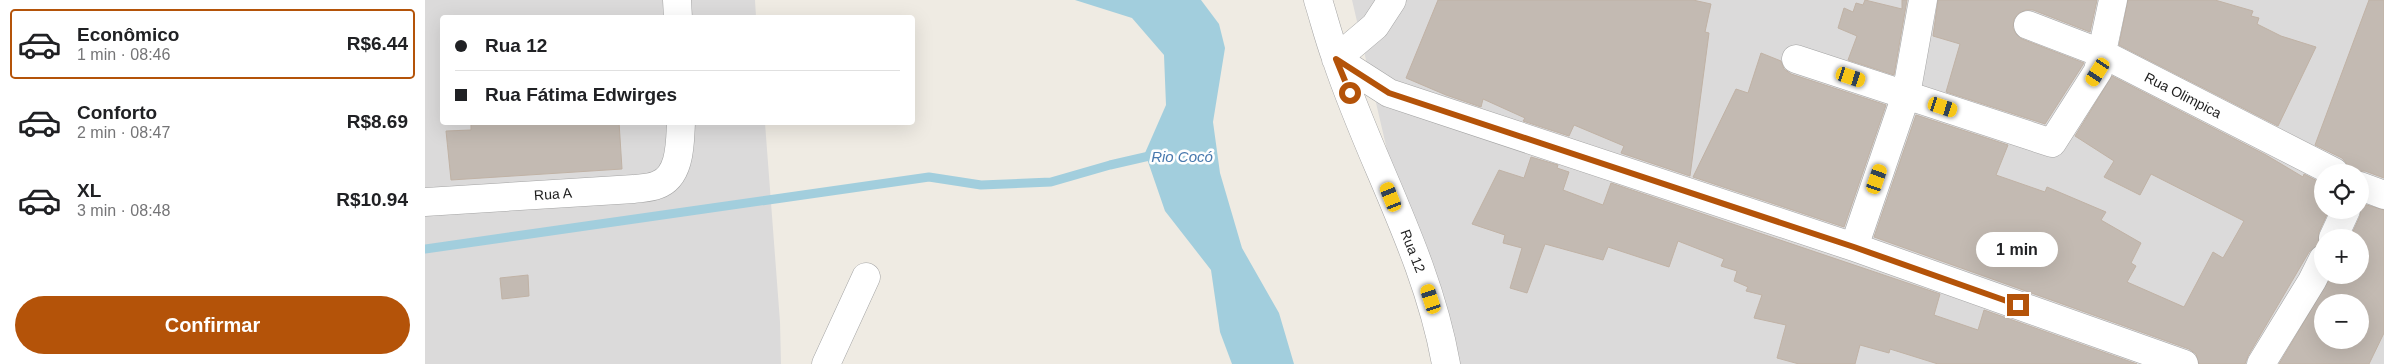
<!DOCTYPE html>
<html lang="pt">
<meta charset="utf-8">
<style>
:root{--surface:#fff;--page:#f2f2f2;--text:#202124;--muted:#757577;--line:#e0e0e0;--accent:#b45309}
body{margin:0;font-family:Helvetica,sans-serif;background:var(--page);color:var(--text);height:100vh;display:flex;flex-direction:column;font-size:19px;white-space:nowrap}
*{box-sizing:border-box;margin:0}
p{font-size:16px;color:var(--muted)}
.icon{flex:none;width:28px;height:28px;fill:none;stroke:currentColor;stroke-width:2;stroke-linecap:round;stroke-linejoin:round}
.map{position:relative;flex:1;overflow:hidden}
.side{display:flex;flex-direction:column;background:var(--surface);width:425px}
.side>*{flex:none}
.top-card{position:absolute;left:15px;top:15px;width:475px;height:110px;border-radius:5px;box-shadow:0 5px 20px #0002;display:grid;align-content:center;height:110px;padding:0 15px;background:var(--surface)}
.fabs{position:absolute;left:1889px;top:164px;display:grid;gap:10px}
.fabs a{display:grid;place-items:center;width:55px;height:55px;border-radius:50%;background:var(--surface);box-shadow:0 5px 20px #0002;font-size:25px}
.end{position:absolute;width:22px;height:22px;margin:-11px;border:6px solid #b45309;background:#fff;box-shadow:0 0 0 2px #fff}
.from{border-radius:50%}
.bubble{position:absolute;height:35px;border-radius:18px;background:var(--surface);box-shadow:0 5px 20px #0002;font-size:16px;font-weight:800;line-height:35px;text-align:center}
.car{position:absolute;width:15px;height:30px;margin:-15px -8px;border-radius:6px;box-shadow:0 0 4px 1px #0007;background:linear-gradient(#f5c518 24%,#345 0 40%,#f5c518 0 76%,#345 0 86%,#f5c518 0)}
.top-card b{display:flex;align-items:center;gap:18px;height:48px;font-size:19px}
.top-card b+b{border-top:1px solid var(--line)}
.top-card i{width:12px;height:12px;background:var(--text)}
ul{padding:9px 0 0;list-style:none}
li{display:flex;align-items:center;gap:15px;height:70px;margin:0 10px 8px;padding:0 5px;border:2px solid transparent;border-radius:5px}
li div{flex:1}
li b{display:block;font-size:19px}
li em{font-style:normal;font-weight:800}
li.active{border-color:var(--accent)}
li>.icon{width:45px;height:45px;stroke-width:1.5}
.primary-button{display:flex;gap:10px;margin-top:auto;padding:10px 15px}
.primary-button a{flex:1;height:58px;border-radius:30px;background:var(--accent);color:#fff;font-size:20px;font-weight:800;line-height:58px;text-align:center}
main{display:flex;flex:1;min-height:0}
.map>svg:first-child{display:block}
.residential{fill:#dbdada;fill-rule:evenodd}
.water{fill:#a2cedd}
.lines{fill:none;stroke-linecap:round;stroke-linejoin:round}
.stream{stroke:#a2cedd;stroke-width:9}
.building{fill:#c3bab2;stroke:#c0b2a5;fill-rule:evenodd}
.minor-casing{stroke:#a4a4a4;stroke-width:29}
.minor{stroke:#fff;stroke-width:28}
.route{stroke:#b45309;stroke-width:6}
.labels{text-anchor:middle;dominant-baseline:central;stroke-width:5;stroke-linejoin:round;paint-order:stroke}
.street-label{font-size:14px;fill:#1d1d1d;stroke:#fff}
.water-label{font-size:15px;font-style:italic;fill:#4879ae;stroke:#fff}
</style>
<main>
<section class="side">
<ul>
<li class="active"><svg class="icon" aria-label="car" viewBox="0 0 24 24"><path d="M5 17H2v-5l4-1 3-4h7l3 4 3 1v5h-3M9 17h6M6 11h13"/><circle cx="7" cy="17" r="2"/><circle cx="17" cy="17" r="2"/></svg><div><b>Econômico</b><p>1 min · 08:46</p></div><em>R$6.44</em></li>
<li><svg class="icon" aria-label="car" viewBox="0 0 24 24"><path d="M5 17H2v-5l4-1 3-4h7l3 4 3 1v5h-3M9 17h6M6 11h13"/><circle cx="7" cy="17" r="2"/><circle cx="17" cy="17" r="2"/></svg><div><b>Conforto</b><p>2 min · 08:47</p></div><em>R$8.69</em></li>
<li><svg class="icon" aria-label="car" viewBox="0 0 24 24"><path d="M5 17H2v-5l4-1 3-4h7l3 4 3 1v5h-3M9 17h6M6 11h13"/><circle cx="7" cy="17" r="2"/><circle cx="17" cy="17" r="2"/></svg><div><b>XL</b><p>3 min · 08:48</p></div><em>R$10.94</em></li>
</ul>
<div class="primary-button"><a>Confirmar</a></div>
</section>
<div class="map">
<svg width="1959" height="364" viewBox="0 0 1959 364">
<rect width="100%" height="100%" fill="#efebe3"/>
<path class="residential" d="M0 0H330L331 17 18 18V122L340 123 355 322 356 364H0Z
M927 0H1959V364H1012ZM1898 172H1935V210H1898ZM1898 238H1935V275H1898ZM1898 302H1935V340H1898Z"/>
<path class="water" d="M650 0H776L794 24 800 48 788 122 795 173 817 248 854 313 869 364H807L795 332 786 270 740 211 720 153 741 105 739 55 707 18Z"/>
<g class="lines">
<path class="stream" d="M0 249 504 177 556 185 626 182 685 165 733 154"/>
</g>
<path class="building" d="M1013 0H1268L1286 4 1280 32 1284 33 1265 176 1196 153 1199 146 1149 125 1144 136 1098 121 1100 118 1058 99 1056 107 1021 95 981 78Z
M1440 0 1477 9V0H1482L1469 75 1423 60 1432 36 1413 28 1419 8 1428 12 1431 3 1438 5Z
M1513 0H1672L1665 32 1608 10H1601L1594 13 1589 19 1588 28 1591 34 1597 39 1659 63 1620 124 1521 92 1535 44 1508 36Z
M1703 0H1790L1828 11 1826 16 1834 18 1832 24 1856 36 1891 47 1853 126 1694 45Z
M1944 0H1959V178L1940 171 1924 172 1922 164 1917 158 1890 145Z
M1336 53 1356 61 1359 69 1366 74 1461 105 1419 227 1268 177 1311 89 1323 93Z
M1687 76 1841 155 1878 177 1879 174 1898 184V210H1904L1894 232V244L1884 252 1823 356 1820 364H1774L1771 354 1764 349 1449 237 1491 115 1583 145 1571 175 1620 192 1622 187 1681 212 1676 220 1716 243 1706 263 1711 266 1702 282 1759 307 1788 252 1798 258 1819 221 1726 174 1715 195 1679 177 1689 161 1650 136Z
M46 122H194L197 169 26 180 21 131 46 130Z
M1106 157 1133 165 1132 168 1144 172 1138 190 1178 205 1186 183 1515 294 1509 315 1553 330 1559 310 1712 364H1513L1465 349 1464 353 1435 345 1430 364H1374L1352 358 1361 325 1329 318 1337 295 1321 291 1323 287 1309 281 1312 271 1296 266 1299 259 1253 241 1244 267 1183 247 1178 260 1120 244 1102 293 1085 288 1097 248 1078 243 1080 235 1047 224 1074 170 1099 178Z
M1935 203 1959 210V333L1944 364H1854L1907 275H1935V238H1925L1935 216ZM1898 302H1935V340H1898Z
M103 275 104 296 77 299 75 278Z"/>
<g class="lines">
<g class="minor-casing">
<path id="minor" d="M252 0 253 18
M893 0C899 19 904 39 911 58 945 161 1002 256 1021 364
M1603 25 1676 53 1909 172
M911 59 964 93 1429 247 1759 364
M911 59 950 26 967 0
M1371 59 1627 143 1673 71 1688 0
M1935 186 1959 195
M0 202 209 189C216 188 225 188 232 185 256 177 255 142 256 122
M1908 238 1921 210
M1429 247 1481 95 1498 0
M401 364 441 277
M1836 364 1887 281 1898 259"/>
</g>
<use href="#minor" class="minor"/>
</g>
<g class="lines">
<path class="route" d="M925 93 911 59 964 93 1429 247 1593 305"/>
</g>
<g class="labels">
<g class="street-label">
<text transform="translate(1758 95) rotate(27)">Rua Olimpica</text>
<text transform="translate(128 194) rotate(-4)">Rua A</text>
<text transform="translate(988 251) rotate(69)">Rua 12</text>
</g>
<g class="water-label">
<text x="757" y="156">Rio Cocó</text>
</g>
</g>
</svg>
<div class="fabs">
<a><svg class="icon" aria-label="locate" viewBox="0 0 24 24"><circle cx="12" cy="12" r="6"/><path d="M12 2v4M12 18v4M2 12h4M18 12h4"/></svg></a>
<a>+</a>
<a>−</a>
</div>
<i class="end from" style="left:925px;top:93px"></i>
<i class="end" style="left:1593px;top:305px"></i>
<div class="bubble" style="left:1551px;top:232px;width:82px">1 min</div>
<i class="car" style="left:1673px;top:72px;rotate:213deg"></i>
<i class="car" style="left:1426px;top:77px;rotate:108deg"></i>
<i class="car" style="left:1518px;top:107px;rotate:108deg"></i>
<i class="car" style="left:1452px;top:179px;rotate:19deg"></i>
<i class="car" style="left:966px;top:197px;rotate:338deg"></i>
<i class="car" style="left:1006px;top:299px;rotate:342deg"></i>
<div class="top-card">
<b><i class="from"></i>Rua 12</b>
<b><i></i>Rua Fátima Edwirges</b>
</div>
</div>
</main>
